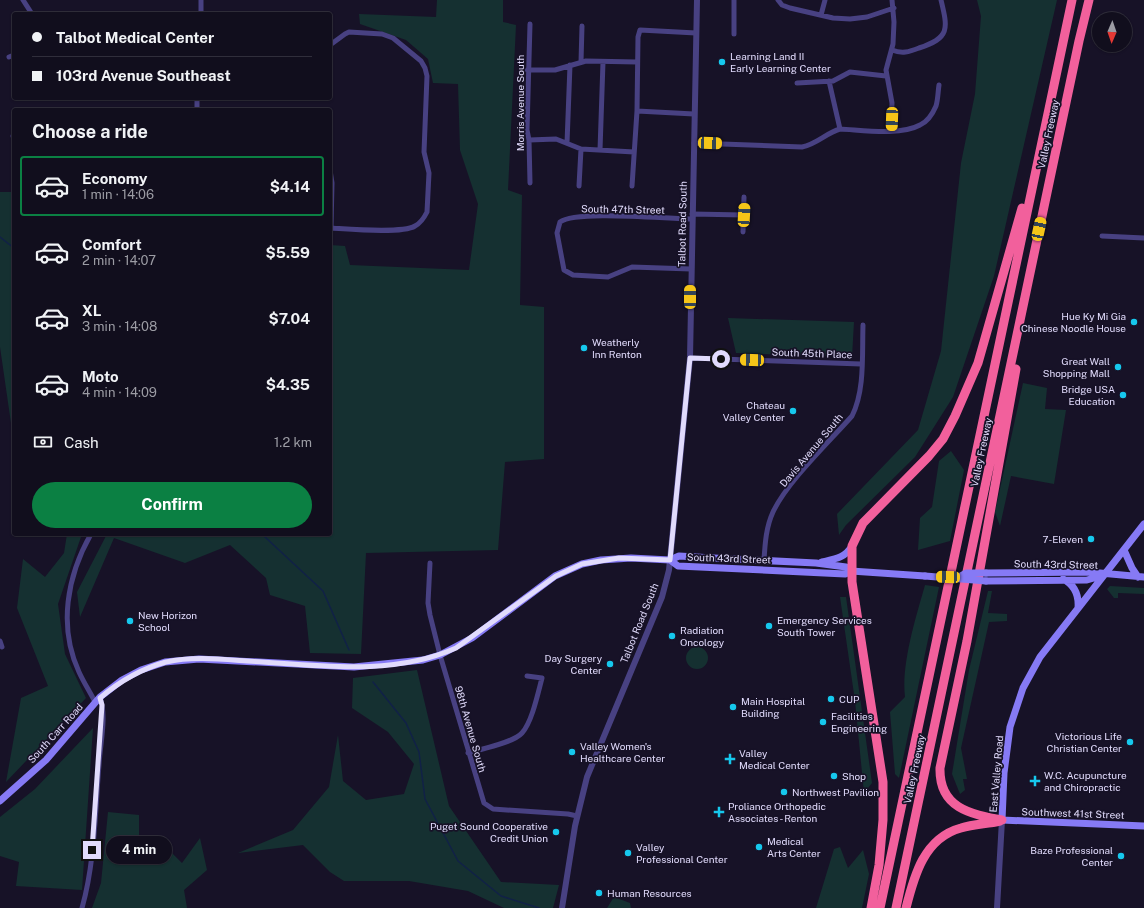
<!DOCTYPE html>
<meta charset="utf-8">
<style>
:root{--surface:#110e1d;--page:#1a1726;--text:#f1f3f6;--muted:#9c9ca4;--line:#302e3b;--accent:#0b8043}
body{margin:0;font-family:"Public Sans",sans-serif;background:var(--page);color:var(--text);height:100vh;display:flex;flex-direction:column;font-size:15px;white-space:nowrap}
*{box-sizing:border-box;margin:0}
p{font-size:13px;color:var(--muted)}
.icon{flex:none;width:22px;height:22px;fill:none;stroke:currentColor;stroke-width:2;stroke-linecap:round;stroke-linejoin:round}
.map{position:relative;flex:1;overflow:hidden}
.sheet{position:absolute;left:12px;top:108px;width:320px;height:428px;display:flex;flex-direction:column;background:var(--surface);border-radius:4px;box-shadow:0 1px 3px #0004,0 0 0 1px var(--line)}
.sheet>*{flex:none}
.top-card{position:absolute;left:12px;top:12px;width:320px;height:88px;border-radius:4px;box-shadow:0 1px 3px #0004,0 0 0 1px var(--line);display:grid;align-content:center;height:88px;padding:0 20px;background:var(--surface)}
.needle{width:26px;rotate:182deg}
.fabs{position:absolute;left:1092px;top:12px;display:grid;gap:8px}
.fabs a{display:grid;place-items:center;width:40px;height:40px;border-radius:50%;background:var(--surface);box-shadow:0 1px 3px #0004,0 0 0 1px var(--line);font-size:20px}
.end{position:absolute;width:18px;height:18px;margin:-9px;border:5px solid #e1dbfc;background:#111;box-shadow:0 0 0 2px #111}
.from{border-radius:50%}
.bubble{position:absolute;height:28px;border-radius:14px;background:var(--surface);box-shadow:0 1px 3px #0004,0 0 0 1px var(--line);font-size:13px;font-weight:700;line-height:28px;text-align:center}
.car{position:absolute;width:12px;height:24px;margin:-12px -6px;border-radius:5px;box-shadow:0 0 3px 1px #0007;background:linear-gradient(#f5c518 24%,#345 0 40%,#f5c518 0 76%,#345 0 86%,#f5c518 0)}
.top-card b{display:flex;align-items:center;gap:14px;height:38px;font-size:15px}
.top-card b+b{border-top:1px solid var(--line)}
.top-card i{width:10px;height:10px;background:var(--text)}
ul{padding:0;list-style:none}
li{display:flex;align-items:center;gap:12px;height:60px;margin:0 8px 6px;padding:0 12px;border:2px solid transparent;border-radius:4px}
li div{flex:1}
li b{display:block;font-size:15px}
li em{font-style:normal;font-weight:700}
li.on{border-color:var(--accent)}
li>.icon{width:36px;height:36px;stroke-width:1.5}
h2{padding:0 20px;font-size:18px;line-height:48px}
.pay{display:flex;align-items:center;gap:10px;height:44px;padding:0 20px;font-size:15px}
.pay p{margin-inline-start:auto}
.primary-button{display:flex;gap:8px;margin-top:auto;padding:8px 20px}
.primary-button a{flex:1;height:46px;border-radius:24px;background:var(--accent);color:#fff;font-size:16px;font-weight:700;line-height:46px;text-align:center}
.map>svg:first-child{display:block}
.green{fill:#153031}
.lines{fill:none;stroke-linecap:round;stroke-linejoin:round}
.stream{stroke:#112147;stroke-width:1.5}
.minor{stroke:#484182;stroke-width:5}
.tertiary{stroke:#484182;stroke-width:6}
.secondary{stroke:#867af5;stroke-width:7}
.motorway{stroke:#f2609c;stroke-width:9}
.secondary-bridge{stroke:#867af5;stroke-width:7}
.route{stroke:#e1dbfc;stroke-width:5}
.poi-dot{fill:#16c8ed;stroke:#171227;stroke-width:1.5}
.labels{text-anchor:middle;dominant-baseline:central;stroke-width:3.5;stroke-linejoin:round;paint-order:stroke}
.poi-label{font-size:10px;fill:#e1dbfc;stroke:#171227;text-anchor:start}
.street-label{font-size:10px;fill:#e1dbfc;stroke:#171227}
</style>
<div class="map">
<svg width="1144" height="908" viewBox="0 0 1144 908">
<rect width="100%" height="100%" fill="#171227"/>
<path class="green" d="M437 0H503V22L516 25 508 190 522 195 520 305 544 307V459L505 462 498 550 366 553 361 654 310 653 305 606 270 595 266 578 230 545 185 563 114 538 80 617 77 592 107 534H330V245L345 246 350 265 469 270 478 204 460 150 458 84 433 83 428 59 406 40 360 24 359 14 436 17Z
M977 0H1057L994 276 953 397 915 457 846 525 839 535 837 514 918 430 941 351 961 163 975 94 981 16Z
M0 192H14L13 527V437L0 347Z
M728 318 854 322 852 357 736 353Z
M1023 383 1047 388 1045 409 1066 410 1054 484 1011 476 1000 526 995 512Z
M951 451 964 470 950 541 918 550 920 518 932 507 939 461Z
M67 534H82L58 604 65 654 86 698 6 782 21 698 48 686 17 608 23 559 45 577 64 553Z
M925 585 939 587 899 778 895 774 890 712 905 697C901 664 916 617 925 585Z
M1110 586 1144 588V594L1118 593V598H1114L1107 589Z
M988 591H992L988 613 1007 614V621L989 622 961 748 967 779H963L965 790 960 794 952 774 969 670Z
M840 597H846L872 783 864 793 855 701Z
M686 658a11 11 0 1 1 22 0a11 11 0 1 1-22 0Z
M417 670 449 806 501 882 559 885 553 908H504L468 891 409 881H344L330 872 303 845 238 853 293 830 329 787 338 735 343 781 366 800 404 794 414 764 388 732 352 708 353 678Z
M93 728 82 890 16 886 19 862 0 856V817L35 789Z
M108 812 139 815V859L167 848 182 863 200 838 207 870 184 890 187 908H92L101 883Z
M840 847 848 868 863 850 869 874 862 908H816L834 849Z
M614 897 630 903 631 908H607Z"/>
<g class="lines">
<path class="stream" d="M0 237 14 248
M265 534V537L323 591 349 650
M373 682 406 723 419 752 425 799 458 861 501 896 539 908"/>
<path class="minor" d="M23 0 32 14
M734 0V34
M778 0 782 5 790 8 833 18 850 19 867 17 894 8
M201 14V0
M821 15 825 0
M530 24 527 130 529 140 530 183
M330 45 345 34 349 32 382 34 393 38 421 61 425 68 427 76 424 152 429 173 427 212C424 218 421 223 415 226 402 234 348 229 330 228
M892 50C902 54 909 52 919 48 950 38 948 29 941 0
M9 57 14 55
M581 62 582 26
M527 70H555L586 61 637 62
M829 81 840 129
M797 83 833 81 850 72 886 76
M197 110V98
M637 111 694 114
M891 130 892 103 886 70 893 44 894 22 892 0
M13 136H14
M529 140 556 139 581 149 634 152
M567 143 570 65
M694 143 802 147C817 144 826 133 840 129 862 130 900 136 920 125 927 122 933 113 936 106 938 100 938 91 939 85
M600 150 603 62
M330 170 332 183 331 228
M579 186 581 149
M632 186 637 111 638 37 640 30 696 33
M692 214 744 215
M743 232 744 197
M1102 236 1144 238
M691 269 632 267 608 277 573 275 564 270 557 233 560 222C576 210 667 219 692 219
M690 358 861 364
M91 534C67 576 58 627 79 672 84 683 90 692 95 702
M764 560C765 544 766 527 773 512 787 482 829 442 852 416 865 390 862 355 863 325
M430 563 428 603 430 615 440 655 484 803 493 809 568 814 577 816
M0 641 2 647
M468 753C481 749 513 743 522 733 532 722 538 693 542 678L527 676
M82 908C95 862 95 812 99 765 100 744 107 717 100 697"/>
<path class="tertiary" d="M562 908 575 826 587 777 662 597 669 570 690 358 697 0
M997 908 1002 820"/>
<path class="secondary" d="M1144 524 1040 657 1023 688 1010 727 1004 773 1002 820 1144 826
M1124 550 1132 568 1138 577
M670 560 678 566 845 574 851 571 925 576
M822 562C835 559 845 558 852 546
M986 573 1089 572 1144 577
M1063 579C1075 585 1079 595 1078 608
M986 581 1087 580 1101 576
M0 801 46 760 100 697 122 680 141 670 165 662 199 659 354 667 423 660 440 655 472 638 555 576 582 564 601 560 631 558 670 560 679 556 713 558 816 563 846 567 851 571"/>
<path class="motorway" d="M1002 820C970 814 939 808 940 768L967 641 1016 369
M871 908 879 865 883 820V782L852 582V546L863 523 929 456 943 439 955 416 978 363 1022 208
M880 908 1072 0
M896 908 1079 41 1089 0
M906 908C914 876 924 838 961 828 974 824 987 824 1000 821"/>
<path class="secondary-bridge" d="M925 576 986 581
M959 577 966 573H986"/>
</g>
<g class="lines">
<path class="route" d="M92 850 102 705 100 698C120 681 140 669 166 662 192 656 220 659 247 661 316 665 391 677 456 648L556 576 582 564 619 558 670 560 690 358 721 359"/>
</g>
<g class="poi-dot">
<circle cx="722" cy="62" r="4"/>
<circle cx="1134" cy="322" r="4"/>
<circle cx="584" cy="348" r="4"/>
<circle cx="1118" cy="367" r="4"/>
<circle cx="1123" cy="395" r="4"/>
<circle cx="793" cy="411" r="4"/>
<circle cx="1091" cy="539" r="4"/>
<circle cx="130" cy="621" r="4"/>
<circle cx="769" cy="626" r="4"/>
<circle cx="672" cy="636" r="4"/>
<circle cx="610" cy="664" r="4"/>
<circle cx="831" cy="699" r="4"/>
<circle cx="733" cy="707" r="4"/>
<circle cx="823" cy="722" r="4"/>
<circle cx="1130" cy="742" r="4"/>
<circle cx="572" cy="752" r="4"/>
<path d="M728 753h4v4h4v4h-4v4h-4v-4h-4v-4h4z"/>
<circle cx="834" cy="776" r="4"/>
<path d="M1033 775h4v4h4v4h-4v4h-4v-4h-4v-4h4z"/>
<circle cx="784" cy="792" r="4"/>
<path d="M717 806h4v4h4v4h-4v4h-4v-4h-4v-4h4z"/>
<circle cx="556" cy="832" r="4"/>
<circle cx="759" cy="847" r="4"/>
<circle cx="628" cy="853" r="4"/>
<circle cx="1121" cy="856" r="4"/>
<circle cx="599" cy="893" r="4"/>
</g>
<g class="labels">
<g class="poi-label">
<text x="730" y="56">Learning Land II<tspan x="730" dy="12">Early Learning Center</tspan></text>
<text x="1126" y="316" text-anchor="end">Hue Ky Mi Gia<tspan x="1126" dy="12">Chinese Noodle House</tspan></text>
<text x="592" y="342">Weatherly<tspan x="592" dy="12">Inn Renton</tspan></text>
<text x="1110" y="361" text-anchor="end">Great Wall<tspan x="1110" dy="12">Shopping Mall</tspan></text>
<text x="1115" y="389" text-anchor="end">Bridge USA<tspan x="1115" dy="12">Education</tspan></text>
<text x="785" y="405" text-anchor="end">Chateau<tspan x="785" dy="12">Valley Center</tspan></text>
<text x="1083" y="539" text-anchor="end">7-Eleven</text>
<text x="138" y="615">New Horizon<tspan x="138" dy="12">School</tspan></text>
<text x="777" y="620">Emergency Services<tspan x="777" dy="12">South Tower</tspan></text>
<text x="680" y="630">Radiation<tspan x="680" dy="12">Oncology</tspan></text>
<text x="602" y="658" text-anchor="end">Day Surgery<tspan x="602" dy="12">Center</tspan></text>
<text x="839" y="699">CUP</text>
<text x="741" y="701">Main Hospital<tspan x="741" dy="12">Building</tspan></text>
<text x="831" y="716">Facilities<tspan x="831" dy="12">Engineering</tspan></text>
<text x="1122" y="736" text-anchor="end">Victorious Life<tspan x="1122" dy="12">Christian Center</tspan></text>
<text x="580" y="746">Valley Women's<tspan x="580" dy="12">Healthcare Center</tspan></text>
<text x="739" y="753">Valley<tspan x="739" dy="12">Medical Center</tspan></text>
<text x="1044" y="775">W.C. Acupuncture<tspan x="1044" dy="12">and Chiropractic</tspan></text>
<text x="842" y="776">Shop</text>
<text x="792" y="792">Northwest Pavilion</text>
<text x="728" y="806">Proliance Orthopedic<tspan x="728" dy="12">Associates - Renton</tspan></text>
<text x="548" y="826" text-anchor="end">Puget Sound Cooperative<tspan x="548" dy="12">Credit Union</tspan></text>
<text x="767" y="841">Medical<tspan x="767" dy="12">Arts Center</tspan></text>
<text x="636" y="847">Valley<tspan x="636" dy="12">Professional Center</tspan></text>
<text x="1113" y="850" text-anchor="end">Baze Professional<tspan x="1113" dy="12">Center</tspan></text>
<text x="607" y="893">Human Resources</text>
</g>
<g class="street-label">
<text transform="translate(520 103) rotate(-90)">Morris Avenue South</text>
<text transform="translate(1048 134) rotate(-78)">Valley Freeway</text>
<text transform="translate(623 209) rotate(1)">South 47th Street</text>
<text transform="translate(682 224) rotate(-89)">Talbot Road South</text>
<text transform="translate(812 353) rotate(2)">South 45th Place</text>
<text transform="translate(811 450) rotate(-50)">Davis Avenue South</text>
<text transform="translate(981 452) rotate(-78)">Valley Freeway</text>
<text transform="translate(729 558) rotate(2)">South 43rd Street</text>
<text transform="translate(1056 564) rotate(1)">South 43rd Street</text>
<text transform="translate(639 623) rotate(-68)">Talbot Road South</text>
<text transform="translate(471 729) rotate(74)">98th Avenue South</text>
<text transform="translate(55 733) rotate(-48)">South Carr Road</text>
<text transform="translate(914 769) rotate(-78)">Valley Freeway</text>
<text transform="translate(996 774) rotate(-85)">East Valley Road</text>
<text transform="translate(1073 813) rotate(2)">Southwest 41st Street</text>
</g>
</g>
</svg>
<div class="fabs">
<a><svg class="needle" viewBox="-14 -14 28 28"><path d="M0-13l5 13h-10z" fill="#e53935"/><path d="M0 13l5-13h-10z" fill="#9c9ca4"/></svg></a>
</div>
<i class="end from" style="left:721px;top:359px"></i>
<i class="end" style="left:92px;top:850px"></i>
<div class="bubble" style="left:106px;top:836px;width:66px">4 min</div>
<i class="car" style="left:892px;top:119px;rotate:182deg"></i>
<i class="car" style="left:710px;top:143px;rotate:92deg"></i>
<i class="car" style="left:744px;top:215px;rotate:3deg"></i>
<i class="car" style="left:1039px;top:229px;rotate:12deg"></i>
<i class="car" style="left:690px;top:297px;rotate:0deg"></i>
<i class="car" style="left:752px;top:360px;rotate:272deg"></i>
<i class="car" style="left:948px;top:577px;rotate:272deg"></i>
<div class="top-card">
<b><i class="from"></i>Talbot Medical Center</b>
<b><i></i>103rd Avenue Southeast</b>
</div>
<section class="sheet">
<h2>Choose a ride</h2>
<ul>
<li class="on"><svg class="icon" aria-label="car" viewBox="0 0 24 24"><path d="M5 17H2v-5l4-1 3-4h7l3 4 3 1v5h-3M9 17h6M6 11h13"/><circle cx="7" cy="17" r="2"/><circle cx="17" cy="17" r="2"/></svg><div><b>Economy</b><p>1 min · 14:06</p></div><em>$4.14</em></li>
<li><svg class="icon" aria-label="car" viewBox="0 0 24 24"><path d="M5 17H2v-5l4-1 3-4h7l3 4 3 1v5h-3M9 17h6M6 11h13"/><circle cx="7" cy="17" r="2"/><circle cx="17" cy="17" r="2"/></svg><div><b>Comfort</b><p>2 min · 14:07</p></div><em>$5.59</em></li>
<li><svg class="icon" aria-label="car" viewBox="0 0 24 24"><path d="M5 17H2v-5l4-1 3-4h7l3 4 3 1v5h-3M9 17h6M6 11h13"/><circle cx="7" cy="17" r="2"/><circle cx="17" cy="17" r="2"/></svg><div><b>XL</b><p>3 min · 14:08</p></div><em>$7.04</em></li>
<li><svg class="icon" aria-label="car" viewBox="0 0 24 24"><path d="M5 17H2v-5l4-1 3-4h7l3 4 3 1v5h-3M9 17h6M6 11h13"/><circle cx="7" cy="17" r="2"/><circle cx="17" cy="17" r="2"/></svg><div><b>Moto</b><p>4 min · 14:09</p></div><em>$4.35</em></li>
</ul>
<div class="pay"><svg class="icon" aria-label="cash" viewBox="0 0 24 24"><path d="M3 7h18v10H3z"/><circle cx="12" cy="12" r="2"/></svg>Cash<p>1.2 km</p></div>
<div class="primary-button"><a>Confirm</a></div>
</section>
</div>
